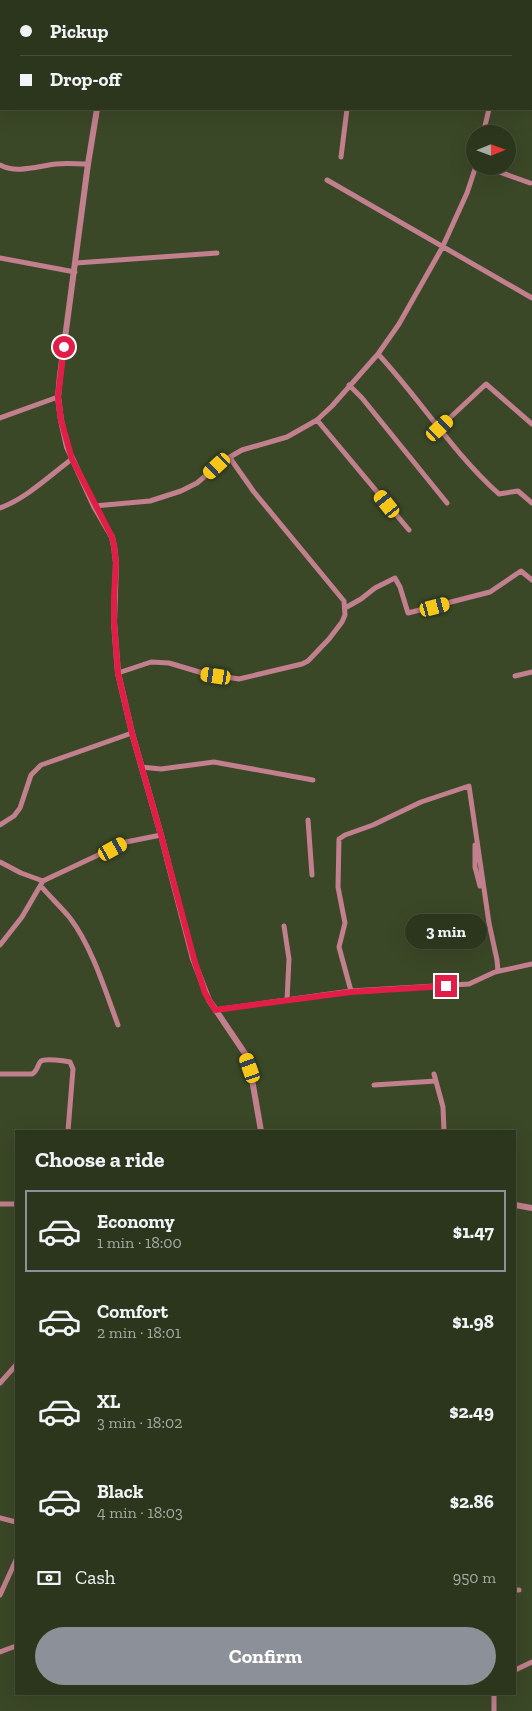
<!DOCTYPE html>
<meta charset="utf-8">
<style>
:root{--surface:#2c361d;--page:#343e26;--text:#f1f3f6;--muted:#a6aba4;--line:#48503b;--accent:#8c9099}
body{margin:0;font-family:"Zilla Slab",serif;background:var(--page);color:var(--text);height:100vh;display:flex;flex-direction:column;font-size:19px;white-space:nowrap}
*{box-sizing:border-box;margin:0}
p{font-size:16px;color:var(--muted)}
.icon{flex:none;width:28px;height:28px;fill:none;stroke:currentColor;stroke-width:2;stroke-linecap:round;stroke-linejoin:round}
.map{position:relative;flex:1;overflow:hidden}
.sheet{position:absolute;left:15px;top:1130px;width:501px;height:565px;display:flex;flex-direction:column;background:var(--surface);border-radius:0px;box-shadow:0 5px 20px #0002,0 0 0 1px var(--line)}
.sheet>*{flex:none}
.banner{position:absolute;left:0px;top:0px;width:532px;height:110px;box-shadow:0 5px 20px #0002,0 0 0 1px var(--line);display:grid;align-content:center;height:110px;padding:0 20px;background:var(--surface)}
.needle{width:32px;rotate:89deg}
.fabs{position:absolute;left:466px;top:125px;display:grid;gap:10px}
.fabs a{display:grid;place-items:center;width:50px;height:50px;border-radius:50%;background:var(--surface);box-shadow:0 5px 20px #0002,0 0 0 1px var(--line);font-size:25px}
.end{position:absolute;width:22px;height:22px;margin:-11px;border:6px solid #e11d48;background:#fff;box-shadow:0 0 0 2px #fff}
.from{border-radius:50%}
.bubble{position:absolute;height:35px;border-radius:18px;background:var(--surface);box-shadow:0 5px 20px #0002,0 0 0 1px var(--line);font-size:16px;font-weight:800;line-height:35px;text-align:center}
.car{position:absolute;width:15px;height:30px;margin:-15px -8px;border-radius:6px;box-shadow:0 0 4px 1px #0007;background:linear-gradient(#f5c518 24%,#345 0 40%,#f5c518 0 76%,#345 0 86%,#f5c518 0)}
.banner b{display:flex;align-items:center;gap:18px;height:48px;font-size:19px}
.banner b+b{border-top:1px solid var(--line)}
.banner i{width:12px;height:12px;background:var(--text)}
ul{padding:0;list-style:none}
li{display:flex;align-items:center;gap:15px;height:82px;margin:0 10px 8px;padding:0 10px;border:2px solid transparent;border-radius:0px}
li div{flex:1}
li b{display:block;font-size:19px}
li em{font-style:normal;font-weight:800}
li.current{border-color:var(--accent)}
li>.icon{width:45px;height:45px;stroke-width:1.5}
h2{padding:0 20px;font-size:22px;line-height:60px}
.pay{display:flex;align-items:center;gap:12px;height:55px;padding:0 20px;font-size:19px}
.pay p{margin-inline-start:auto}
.action{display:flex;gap:10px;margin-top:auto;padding:10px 20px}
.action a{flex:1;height:58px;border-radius:30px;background:var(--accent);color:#fff;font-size:20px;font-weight:800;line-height:58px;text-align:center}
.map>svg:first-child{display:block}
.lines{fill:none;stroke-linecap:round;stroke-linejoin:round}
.minor{stroke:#c27f8d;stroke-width:5}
.tertiary{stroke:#c27f8d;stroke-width:6}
.route{stroke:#e11d48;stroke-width:6}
</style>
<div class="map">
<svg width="532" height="1711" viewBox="0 0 532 1711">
<rect width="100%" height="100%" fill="#3b4827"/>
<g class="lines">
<path class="minor" d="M321 0V1
M287 1 289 0
M496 1V0
M531 4H532
M0 98H1
M483 134 489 109
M341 157 347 109
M0 165C17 174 38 166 56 164 66 163 77 164 88 164
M483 166 530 183
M327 180 532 298
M0 258 75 272
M76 263 217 253
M378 354C420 399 453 453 499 494L518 491 532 503
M349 385 362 398 447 503
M0 418 58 397
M317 420 409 530
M440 427 486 384 532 424
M94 506 150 501 181 491 197 483 223 461 242 450 287 437 317 420 332 406 378 354 399 324 442 248 467 193 476 166
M0 508C27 498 49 476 72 459
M345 608 361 599 375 588 395 578 400 587 408 613 490 592 521 571 532 580
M118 673 151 662 169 663 206 674 239 679 302 664 308 661 329 639 342 622 345 615 344 601 254 492 230 458
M515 676 532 672
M141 767 161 769 214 762 313 780
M308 820 312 875
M0 825 14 816 20 808 31 775 41 765 132 733
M475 845V867L480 886
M0 862 21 873 43 881
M41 886C50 897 61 907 70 918 92 947 105 990 118 1025
M284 926 289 959 287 1000
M0 945 22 917 43 881 47 879 126 842 161 835
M351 991 339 947 345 923 338 887 339 839 345 835 373 825 421 802 469 786 489 923 497 960 498 971
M215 1010 351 991 469 984 495 972 532 964
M0 1074H32C38 1071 37 1065 41 1061 45 1058 65 1061 70 1062L73 1069 68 1131
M434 1074 443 1107 444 1131
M374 1085 436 1081
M0 1204H16
M0 1383 16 1365
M0 1518 16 1522
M515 1590H519
M0 1595 16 1560
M0 1652 16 1646
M515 1670 532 1662
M494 1711V1694"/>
<path class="tertiary" d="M96 0 97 1
M97 109 88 164 60 376 58 397 61 420 67 447 94 506 112 537 114 546 116 563 114 622 118 673 132 733 161 835 193 959 209 1000 246 1055 250 1068 261 1131
M515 1205 532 1208"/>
</g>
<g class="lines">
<path class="route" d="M64 347 58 397 61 420 72 459 112 537 114 546 116 563 114 597V622L118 673 132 733 161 835 194 959 205 993 215 1010 351 992 446 986"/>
</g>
</svg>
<div class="fabs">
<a><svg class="needle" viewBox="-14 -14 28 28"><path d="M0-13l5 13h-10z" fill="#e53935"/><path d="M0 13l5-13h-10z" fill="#a6aba4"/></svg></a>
</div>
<i class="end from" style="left:64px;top:347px"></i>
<i class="end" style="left:446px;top:986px"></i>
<div class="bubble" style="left:405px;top:914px;width:82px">3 min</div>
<i class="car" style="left:440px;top:428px;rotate:47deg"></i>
<i class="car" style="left:217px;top:466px;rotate:227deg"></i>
<i class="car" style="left:387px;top:504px;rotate:321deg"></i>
<i class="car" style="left:435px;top:607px;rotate:75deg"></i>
<i class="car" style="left:216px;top:676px;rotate:279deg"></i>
<i class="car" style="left:113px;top:849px;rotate:61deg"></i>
<i class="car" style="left:250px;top:1068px;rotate:341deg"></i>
<div class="banner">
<b><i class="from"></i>Pickup</b>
<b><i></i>Drop-off</b>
</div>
<section class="sheet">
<h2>Choose a ride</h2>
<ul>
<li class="current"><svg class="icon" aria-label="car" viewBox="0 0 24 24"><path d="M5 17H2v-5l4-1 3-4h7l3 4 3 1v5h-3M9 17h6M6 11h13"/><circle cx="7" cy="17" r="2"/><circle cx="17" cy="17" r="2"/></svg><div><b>Economy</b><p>1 min · 18:00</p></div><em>$1.47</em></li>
<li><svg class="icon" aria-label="car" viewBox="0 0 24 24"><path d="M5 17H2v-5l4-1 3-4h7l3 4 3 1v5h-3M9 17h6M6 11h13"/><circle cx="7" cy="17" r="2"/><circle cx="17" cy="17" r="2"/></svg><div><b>Comfort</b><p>2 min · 18:01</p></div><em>$1.98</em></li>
<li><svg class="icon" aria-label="car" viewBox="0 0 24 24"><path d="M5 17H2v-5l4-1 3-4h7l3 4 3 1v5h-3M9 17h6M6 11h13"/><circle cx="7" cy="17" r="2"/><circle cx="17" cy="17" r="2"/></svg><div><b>XL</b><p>3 min · 18:02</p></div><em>$2.49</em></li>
<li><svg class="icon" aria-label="car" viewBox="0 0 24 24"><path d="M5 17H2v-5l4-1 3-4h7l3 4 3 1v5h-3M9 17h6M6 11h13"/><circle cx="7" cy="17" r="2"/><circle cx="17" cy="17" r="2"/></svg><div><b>Black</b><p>4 min · 18:03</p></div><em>$2.86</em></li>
</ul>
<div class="pay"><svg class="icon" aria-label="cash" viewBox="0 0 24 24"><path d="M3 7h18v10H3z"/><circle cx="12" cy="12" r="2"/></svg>Cash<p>950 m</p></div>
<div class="action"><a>Confirm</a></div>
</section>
</div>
